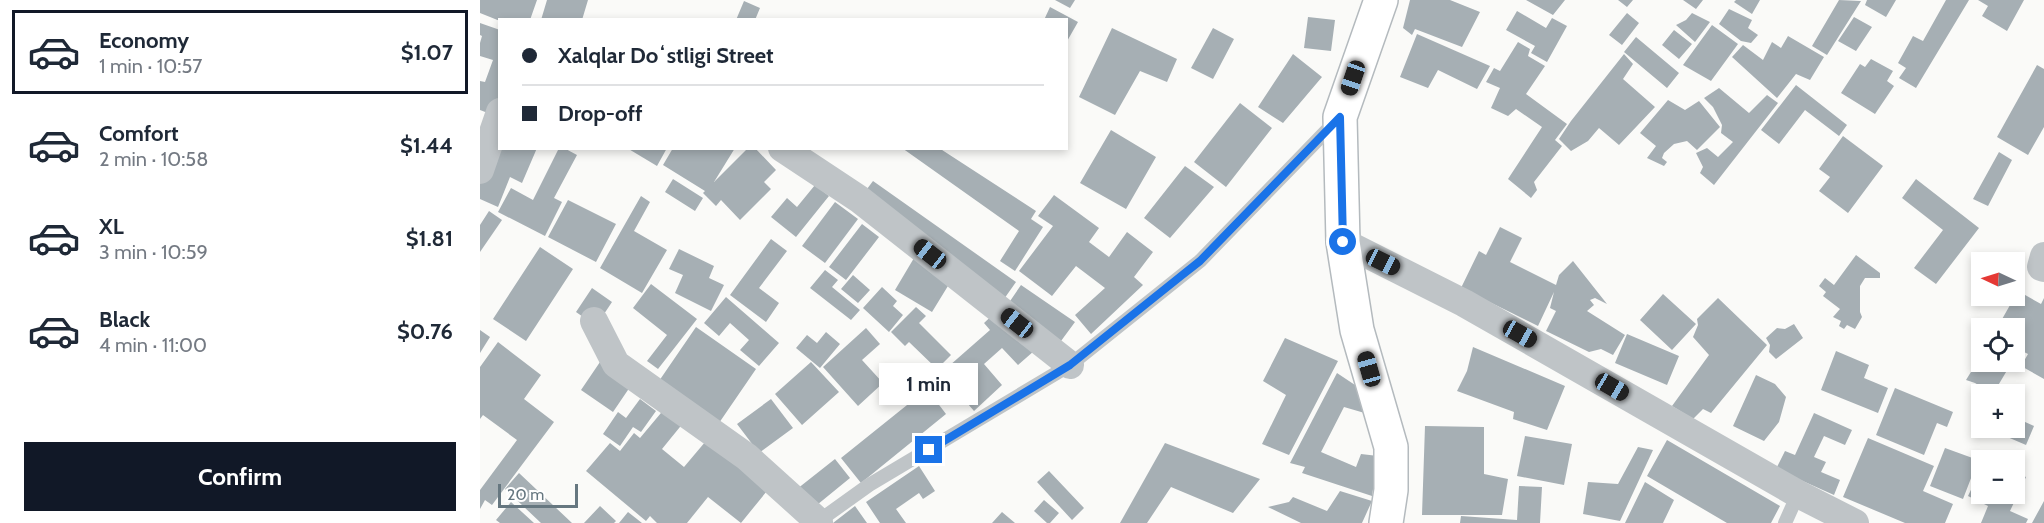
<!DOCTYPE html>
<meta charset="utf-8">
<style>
:root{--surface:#fff;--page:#f6f6f7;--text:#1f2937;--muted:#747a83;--line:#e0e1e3;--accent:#111827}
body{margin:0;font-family:Cabin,sans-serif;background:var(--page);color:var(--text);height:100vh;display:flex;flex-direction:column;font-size:22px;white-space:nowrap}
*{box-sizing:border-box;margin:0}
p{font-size:20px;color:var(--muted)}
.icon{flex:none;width:33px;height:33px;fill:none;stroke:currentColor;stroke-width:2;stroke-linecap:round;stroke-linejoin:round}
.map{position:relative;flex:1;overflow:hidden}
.details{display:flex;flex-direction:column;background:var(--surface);width:480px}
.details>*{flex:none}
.banner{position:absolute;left:18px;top:18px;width:570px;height:132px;border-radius:0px;box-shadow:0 3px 9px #0003;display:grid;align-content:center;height:132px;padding:0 24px;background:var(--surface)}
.needle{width:39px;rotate:274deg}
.buttons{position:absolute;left:1491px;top:252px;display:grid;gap:12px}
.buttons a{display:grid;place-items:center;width:54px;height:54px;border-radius:0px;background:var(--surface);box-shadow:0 3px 9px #0003;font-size:30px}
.scale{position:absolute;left:18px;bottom:15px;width:80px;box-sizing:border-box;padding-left:6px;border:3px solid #667780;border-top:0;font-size:16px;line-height:21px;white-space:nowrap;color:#667780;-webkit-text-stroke:4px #fff;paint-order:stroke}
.end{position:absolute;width:27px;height:27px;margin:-14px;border:8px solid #1a73e8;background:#fff;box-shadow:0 0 0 3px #fff}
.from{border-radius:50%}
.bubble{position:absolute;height:42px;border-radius:0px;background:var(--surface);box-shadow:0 3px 9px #0003;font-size:20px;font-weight:800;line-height:42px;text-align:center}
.car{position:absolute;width:18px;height:36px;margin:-18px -9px;border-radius:8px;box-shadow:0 0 4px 2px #0007;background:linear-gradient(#222 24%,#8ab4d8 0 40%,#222 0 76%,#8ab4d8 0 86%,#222 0)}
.banner b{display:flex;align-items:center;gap:21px;height:57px;font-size:22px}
.banner b+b{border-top:2px solid var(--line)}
.banner i{width:15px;height:15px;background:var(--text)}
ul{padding:10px 0 0;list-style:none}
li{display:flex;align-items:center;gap:18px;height:84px;margin:0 12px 9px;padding:0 12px;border:3px solid transparent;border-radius:0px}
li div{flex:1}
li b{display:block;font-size:22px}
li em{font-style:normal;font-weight:800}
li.active{border-color:var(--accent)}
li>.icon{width:54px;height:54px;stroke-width:1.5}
.cta{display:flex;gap:12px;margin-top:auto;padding:12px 24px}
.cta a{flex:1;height:69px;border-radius:0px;background:var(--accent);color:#fff;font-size:24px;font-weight:800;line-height:69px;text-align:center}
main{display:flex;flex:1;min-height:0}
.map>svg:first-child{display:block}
.building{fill:#a6afb4}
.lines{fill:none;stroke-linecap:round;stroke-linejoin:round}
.secondary-casing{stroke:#b4babe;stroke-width:36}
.service{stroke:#bfc4c7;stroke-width:14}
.minor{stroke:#bfc4c7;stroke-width:28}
.secondary{stroke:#fff;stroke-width:33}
.route{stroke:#1a73e8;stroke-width:8}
</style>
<main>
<section class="details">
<ul>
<li class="active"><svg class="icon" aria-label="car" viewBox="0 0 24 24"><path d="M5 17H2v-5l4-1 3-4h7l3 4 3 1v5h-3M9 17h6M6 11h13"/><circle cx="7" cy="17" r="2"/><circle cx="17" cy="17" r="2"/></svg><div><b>Economy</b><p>1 min · 10:57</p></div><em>$1.07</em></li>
<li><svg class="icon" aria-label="car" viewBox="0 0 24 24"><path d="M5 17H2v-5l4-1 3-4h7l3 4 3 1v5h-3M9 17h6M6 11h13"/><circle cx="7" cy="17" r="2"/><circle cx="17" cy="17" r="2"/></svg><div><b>Comfort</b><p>2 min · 10:58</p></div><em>$1.44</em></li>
<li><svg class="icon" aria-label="car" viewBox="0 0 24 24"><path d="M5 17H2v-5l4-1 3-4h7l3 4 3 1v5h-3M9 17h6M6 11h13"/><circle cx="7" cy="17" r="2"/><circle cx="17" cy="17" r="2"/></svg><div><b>XL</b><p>3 min · 10:59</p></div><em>$1.81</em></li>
<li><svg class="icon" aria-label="car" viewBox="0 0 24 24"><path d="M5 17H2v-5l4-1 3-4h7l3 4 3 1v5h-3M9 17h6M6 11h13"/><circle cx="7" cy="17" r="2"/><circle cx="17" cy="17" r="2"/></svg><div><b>Black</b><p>4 min · 11:00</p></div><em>$0.76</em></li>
</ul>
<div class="cta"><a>Confirm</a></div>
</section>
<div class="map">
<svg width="1564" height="523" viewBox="0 0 1564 523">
<rect width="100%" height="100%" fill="#fafaf8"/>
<path class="building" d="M0 0H57L50 20 20 21 0 13Z
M67 0H108L102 20H61Z
M575 0H595L590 8Z
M930 0H970L1000 12 982 47 935 29 932 35 923 28Z
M1046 0H1085L1073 15Z
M1138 0H1153L1147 7Z
M1203 0H1223L1216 9Z
M1256 0H1280L1272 14 1254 2Z
M1359 0 1381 1 1347 55 1332 46Z
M1387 0H1416L1406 17 1385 5Z
M1466 0H1489L1436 88 1419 78 1426 68 1418 63 1433 36 1443 41Z
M1498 0H1544L1527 31 1502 16 1508 6Z
M264 1 280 8 275 20H256Z
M570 7 598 22 586 43V20H564Z
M1249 9 1272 20 1268 28 1278 35 1271 43 1261 41 1239 24Z
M1037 11 1066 28 1072 18 1087 26 1067 62 1051 53 1055 46 1026 30Z
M1147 13 1159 23 1142 45 1129 35Z
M1212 13 1230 22 1215 42 1196 25 1206 20Z
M828 17 855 20 851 51 824 48Z
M1374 17 1392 27 1376 51 1358 41Z
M0 23 20 30V96L13 115 0 110V81L5 82 13 60 0 56V43L2 36 0 35Z
M1232 25 1258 44 1231 81 1203 65Z
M632 28 697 59 687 82 660 71 635 115 599 97Z
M733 28 754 39 733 79 711 68Z
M1194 30 1212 44 1199 59 1182 45Z
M937 34 1010 66 997 89 958 70 948 88 920 77Z
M1308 36 1344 57 1330 80 1316 74 1297 98 1252 57 1263 45 1283 60 1292 42 1301 48Z
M1156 37 1199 73 1187 88 1144 52Z
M1038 42 1050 49 1048 56 1065 66 1046 94 1087 124 1075 140 1082 146 1054 182 1057 190 1051 198 1028 179 1062 127 1036 109 1028 116 1011 108 1020 88 1006 82 1014 68 1020 71Z
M813 54 842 77 803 123 778 107Z
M1144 54 1153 64 1143 79 1175 107 1139 145 1119 128 1108 141 1091 151 1079 139 1091 121Z
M1391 59 1413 71 1407 81 1414 86 1395 114 1361 93 1380 64 1385 67Z
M1557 65 1564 69V127L1548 155 1517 137Z
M1316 85 1367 125 1359 136 1325 110 1299 144 1281 130Z
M1239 88 1269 113 1287 95 1298 103 1234 185 1220 173 1223 167 1216 153 1227 148 1238 157 1253 142 1241 133 1242 125 1233 107 1224 98Z
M1188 100 1205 110 1219 101 1240 127 1217 150 1207 141 1194 144 1184 153 1182 158 1187 162 1184 166 1167 158 1176 146 1160 133Z
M760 103 792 128 746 187 714 162Z
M631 130 676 157 646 209 600 183Z
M1363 136 1403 166 1368 213 1339 191 1350 177 1339 169Z
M20 148H57L42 183 30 177 18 207 0 199V181Z
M79 148H84L97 155 74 198 82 202 65 236 18 212 31 188 53 200Z
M147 148H187L177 166Z
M193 148H255L234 182 268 148H275L296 170 284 182 291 189 260 220 241 200 236 206 223 193 225 191 183 165Z
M422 148H459L556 211 551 219 563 227 535 271 520 261 539 231Z
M1519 152 1532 160 1508 206 1493 199Z
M705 166 734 187 690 238 664 218Z
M193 179 223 198 215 211 185 192Z
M1436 179 1499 228 1456 284 1434 268 1463 230 1422 198Z
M393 181 536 282 524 299 381 197Z
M335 185 349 196 316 237 291 217 307 198 317 207Z
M574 195 619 228 609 242 629 257 647 232 673 252 654 277 663 285 611 334 595 315 625 288 596 266 572 296 539 271 573 226 558 216Z
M161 196 170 202 154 231 187 250 162 293 120 268Z
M88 200 136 224 116 262 68 237Z
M355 202 378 219 345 263 322 246Z
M9 211 22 220 0 252V225Z
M382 224 399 237 366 280 349 267Z
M1020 227 1042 238 1030 262 1076 285 1079 275 1093 261 1127 304 1115 298 1110 300 1114 305 1107 311 1145 335 1133 355 1121 349 1109 352 1066 331 1076 311 1070 308 1074 292 1058 326 981 288 999 251 1006 255Z
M291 239 307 251 279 288 299 303 286 322 250 295Z
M60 247 93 269 46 341 13 319Z
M199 249 234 266 229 278 244 285 231 311 195 293 203 275 189 269Z
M1376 255 1400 273V278H1385L1380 286V312L1382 317 1375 329 1367 325 1364 329 1359 326 1361 321 1353 317 1360 309 1343 296 1346 292 1339 286 1345 278 1354 285Z
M434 258 471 281 452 312 415 290Z
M345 270 358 280 352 287 380 310 371 320 330 288Z
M373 275 390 290 378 303 361 289Z
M171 284 217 319 178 369 167 361 187 335 153 308Z
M541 285 595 322 581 341 528 304Z
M402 287 417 301 413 306 423 315 409 332 383 308Z
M112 288 132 302 116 326 96 312Z
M1538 291 1561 304 1564 298V379L1541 366 1548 354 1534 347V328H1517Z
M1183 294 1216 324 1192 350 1160 320Z
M246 297 299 343 279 366 260 350 269 340 250 323 239 336 224 323Z
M1238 298 1287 345 1231 413 1223 409 1213 419 1192 406 1229 355 1213 337 1218 325 1217 319Z
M436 307 446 316 439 323 471 355 457 369 429 342 425 346 411 332Z
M518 310 554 351 538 365 522 348 504 364 522 385 494 411 461 373 510 330 504 323Z
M1314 324 1323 338 1296 359 1289 352 1290 345 1286 338 1297 328 1305 329Z
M216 327 276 369 239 423 179 381Z
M386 328 400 344 382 360 403 383 378 406 343 367Z
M0 330 10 337 0 353Z
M346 332 360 344 340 368 316 348 327 335 337 343Z
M1147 334 1199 356 1187 385 1135 363Z
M805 338 858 361 809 455 782 444 806 395 783 381Z
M18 342 61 375 44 399 74 422 12 505 5 500 0 509V490L37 440 3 415 0 419V367Z
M993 347 1085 386 1067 430 1033 419 1034 412 977 391 987 371Z
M1356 351 1389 365 1384 378 1408 388 1398 413 1341 390Z
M1502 354V362H1532L1513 394 1495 383 1486 380Z
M120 362 152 384 133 412 101 390Z
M331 362 359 392 322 425 295 394Z
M857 373 875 385 888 414 864 407 841 452 876 467 881 454 898 456 892 496 822 473 825 467 810 463Z
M1276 375 1295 384 1306 397 1299 422 1284 441 1253 426Z
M1415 388 1473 412 1467 427 1457 423 1444 455 1396 435Z
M447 389 466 414 381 483 361 458Z
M160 399 176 411 161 432 153 427 140 446 123 434 138 412 146 418Z
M291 399 313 428 279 453 257 424Z
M1498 401 1502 402V417L1494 414Z
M186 407 204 422 182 449 204 467 231 435 291 486 261 523 228 497 207 523H177L170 516 166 521 106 471 130 443 140 451 154 433 160 438Z
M1334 413 1372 430 1365 445 1344 436 1334 457 1346 462 1341 472 1360 480 1354 495 1296 469 1305 451 1315 455Z
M1534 417 1554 426 1546 445 1525 436 1527 428H1534Z
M945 426 1004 427V474L1028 479 1022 515H942Z
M1045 436 1092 444 1084 485 1037 476Z
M1388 438 1454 466 1443 491 1473 504 1465 523H1425L1363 497Z
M1187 440 1300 506 1291 523H1247L1167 476Z
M685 443 780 479 753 513 691 487 667 523H640Z
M1158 447 1173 450 1140 521 1103 514 1108 482 1138 484Z
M1465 448 1498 460 1483 499 1450 486Z
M355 459 370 478 332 509 317 489Z
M439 466 455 491 443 499 439 493 416 509 426 523H400L386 502Z
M1502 467V494H1534V471L1546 477 1530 511 1548 519 1546 523H1501L1508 506 1488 496Z
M569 471 604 508 592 520 557 482Z
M39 473 92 523H61L25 489Z
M1165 482 1194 500 1183 523H1145Z
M1039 486 1062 487 1060 523H980L981 516 1037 520Z
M860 491 892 501 882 523H821L788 507 809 502 813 497 847 511Z
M564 500 579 513 570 523H567L554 511Z
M1564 501V523H1552Z
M31 502 54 523H20L16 520Z
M120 506 136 521 134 523H104Z
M375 506 387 523H353Z
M148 512 162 523H139Z
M522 512 535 523H512Z"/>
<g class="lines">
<g class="secondary-casing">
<path id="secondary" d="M901 0 860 117 863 242 877 330 911 447V490L906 523"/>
</g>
<path class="service" d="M336 523 389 485 590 365 720 261 856 121
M1305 523 1318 494"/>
<path class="minor" d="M302 148 379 199 590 365
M0 170 20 112
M863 242 984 303 1318 494 1375 523
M1564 256 1561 267 1564 268
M114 321 136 364 267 457 339 522"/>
<use href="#secondary" class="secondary"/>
</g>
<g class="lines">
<path class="route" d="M449 450 590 365 701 276 720 261 860 117 863 242"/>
</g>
</svg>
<div class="buttons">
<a><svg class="needle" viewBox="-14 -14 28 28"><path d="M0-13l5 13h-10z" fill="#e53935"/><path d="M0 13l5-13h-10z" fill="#747a83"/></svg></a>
<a><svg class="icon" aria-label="locate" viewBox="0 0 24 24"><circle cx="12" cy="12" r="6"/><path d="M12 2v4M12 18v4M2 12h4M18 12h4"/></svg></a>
<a>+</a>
<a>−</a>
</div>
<div class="scale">20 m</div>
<i class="end from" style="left:863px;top:242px"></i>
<i class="end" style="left:449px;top:450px"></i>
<div class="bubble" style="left:399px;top:363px;width:99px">1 min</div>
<i class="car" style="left:873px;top:78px;rotate:199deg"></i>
<i class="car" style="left:450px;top:254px;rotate:308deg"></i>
<i class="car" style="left:903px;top:262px;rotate:116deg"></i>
<i class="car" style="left:537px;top:323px;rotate:308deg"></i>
<i class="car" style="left:1040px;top:334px;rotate:119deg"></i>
<i class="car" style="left:889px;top:369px;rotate:344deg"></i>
<i class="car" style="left:1132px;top:387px;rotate:120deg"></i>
<div class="banner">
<b><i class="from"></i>Xalqlar Doʻstligi Street</b>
<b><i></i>Drop-off</b>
</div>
</div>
</main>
